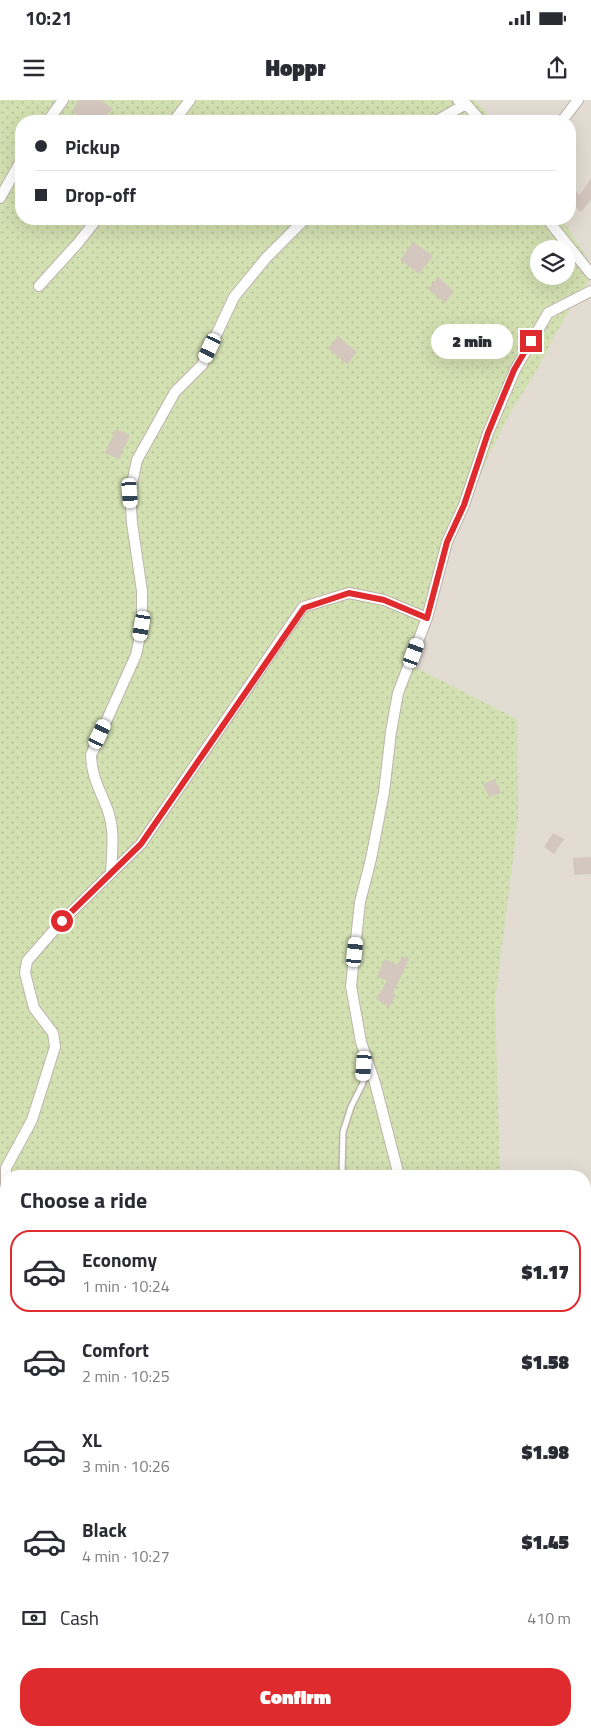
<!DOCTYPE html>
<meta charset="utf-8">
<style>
:root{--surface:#fff;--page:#f2f2f3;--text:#2b2b33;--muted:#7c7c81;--line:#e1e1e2;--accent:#e02b2e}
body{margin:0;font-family:"Titillium Web",sans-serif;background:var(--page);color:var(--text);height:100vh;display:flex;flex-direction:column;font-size:19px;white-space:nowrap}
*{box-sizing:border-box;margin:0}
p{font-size:16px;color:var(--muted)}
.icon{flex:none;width:28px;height:28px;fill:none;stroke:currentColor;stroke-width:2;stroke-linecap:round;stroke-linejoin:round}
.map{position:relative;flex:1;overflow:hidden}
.side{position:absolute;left:0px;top:1070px;width:591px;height:566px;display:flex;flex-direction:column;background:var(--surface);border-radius:20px 20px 0 0;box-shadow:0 5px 20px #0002}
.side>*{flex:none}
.hud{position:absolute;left:15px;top:15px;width:561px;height:110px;border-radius:20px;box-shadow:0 5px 20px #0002;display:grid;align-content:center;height:110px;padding:0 20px;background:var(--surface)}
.buttons{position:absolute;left:530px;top:140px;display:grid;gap:10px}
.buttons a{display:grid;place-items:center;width:45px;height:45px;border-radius:50%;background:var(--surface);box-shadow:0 5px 20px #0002;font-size:25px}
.end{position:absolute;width:22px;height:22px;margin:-11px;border:6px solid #e02b2e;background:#fff;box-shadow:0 0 0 2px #fff}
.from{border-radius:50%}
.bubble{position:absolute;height:35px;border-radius:18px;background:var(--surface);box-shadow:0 5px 20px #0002;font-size:16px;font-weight:800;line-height:35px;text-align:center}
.car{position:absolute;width:15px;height:30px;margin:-15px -8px;border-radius:6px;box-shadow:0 0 4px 1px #0007;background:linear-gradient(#fff 24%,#345 0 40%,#fff 0 76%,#345 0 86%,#fff 0)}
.hud b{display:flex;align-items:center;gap:18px;height:48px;font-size:19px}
.hud b+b{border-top:1px solid var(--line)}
.hud i{width:12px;height:12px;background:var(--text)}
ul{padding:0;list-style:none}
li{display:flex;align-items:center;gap:15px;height:82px;margin:0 10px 8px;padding:0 10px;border:2px solid transparent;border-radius:20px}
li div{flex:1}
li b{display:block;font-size:19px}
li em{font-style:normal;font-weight:800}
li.active{border-color:var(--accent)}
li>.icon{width:45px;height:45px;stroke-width:1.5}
h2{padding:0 20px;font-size:22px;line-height:60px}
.pay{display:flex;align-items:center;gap:12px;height:55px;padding:0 20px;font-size:19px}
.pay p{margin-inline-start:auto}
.action{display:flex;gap:10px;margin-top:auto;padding:10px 20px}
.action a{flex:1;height:58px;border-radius:20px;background:var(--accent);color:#fff;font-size:20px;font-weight:800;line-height:58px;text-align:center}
.status{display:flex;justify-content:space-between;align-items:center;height:35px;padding:0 25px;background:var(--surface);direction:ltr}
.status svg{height:14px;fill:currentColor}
header{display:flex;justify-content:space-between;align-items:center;height:65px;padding:0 20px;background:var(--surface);font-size:22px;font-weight:800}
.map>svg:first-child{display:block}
.residential{fill:#e3dcd3;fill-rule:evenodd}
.grass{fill:url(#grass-dots);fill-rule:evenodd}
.building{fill:#d3c7be}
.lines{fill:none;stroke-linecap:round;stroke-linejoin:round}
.service-casing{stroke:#bdb4ab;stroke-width:8}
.minor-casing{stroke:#bdb4ab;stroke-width:12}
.service{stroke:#fff;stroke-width:5}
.minor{stroke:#fff;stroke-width:10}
.route{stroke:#e02b2e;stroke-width:6}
</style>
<div class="status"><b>10:21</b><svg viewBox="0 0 49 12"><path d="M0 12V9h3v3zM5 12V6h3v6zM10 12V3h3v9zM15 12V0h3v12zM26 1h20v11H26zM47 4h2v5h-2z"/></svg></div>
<header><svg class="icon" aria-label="menu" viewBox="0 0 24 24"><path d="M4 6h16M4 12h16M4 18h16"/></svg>Hoppr<svg class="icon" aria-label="share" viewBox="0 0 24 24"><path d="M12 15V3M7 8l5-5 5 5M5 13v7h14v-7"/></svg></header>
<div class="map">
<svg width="591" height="1636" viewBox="0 0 591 1636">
<defs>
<pattern id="grass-dots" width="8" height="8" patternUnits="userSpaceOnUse" patternTransform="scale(1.25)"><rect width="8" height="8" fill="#d3e0b1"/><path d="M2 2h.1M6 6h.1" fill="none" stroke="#b6c199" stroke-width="1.8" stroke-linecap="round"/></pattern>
</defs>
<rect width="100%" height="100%" fill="#f0ebe4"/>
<path class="residential" d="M404 0H591V1262L585 1256V1076H399L371 119H570V21H373ZM539 149H566V176H539Z"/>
<path class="grass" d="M0 0H475L493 21H21V119H562L591 164V177L561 224 534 275 509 315 488 357 458 430 411 565 517 619 518 720 495 900 500 1076H6V1157L0 1154ZM539 149H566V176H539Z"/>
<path class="building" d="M78 0H101L113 9 99 21H86L72 12Z
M591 78V100L581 112 570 103V87L580 95Z
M413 142 433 156 419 174 400 160Z
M438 177 454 191 445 203 428 189Z
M338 236 357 252 347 264 328 249Z
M116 329 130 335 119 359 105 353Z
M495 679 501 693 489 697 483 684Z
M553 733 564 739 554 754 544 747Z
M591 757V774L574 775 573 758Z
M402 856 409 859 393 893 396 895 389 907 376 899 387 881 377 876 385 859 397 865Z"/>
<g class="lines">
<g class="service-casing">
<path id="service" d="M342 1076 343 1032 351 1007 363 983 365 961"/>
</g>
<g class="minor-casing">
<path id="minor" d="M458 0 466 4 481 21
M48 21 63 0
M174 21 190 0
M436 21 466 4
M562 21 578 0
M0 98 21 61
M547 119 591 174
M39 186 78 143 97 119
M111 773C112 752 115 731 108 711 100 689 92 679 91 655L136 555 142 526V491L132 423 130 393 137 360 175 292 202 265 234 197 266 158 305 119
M399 1076 375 983 361 942 351 886 360 802 371 759 384 692 391 632 398 593 427 518 447 442 464 405 488 333 515 270 548 213 591 191
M6 1107V1068L32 1020 55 947 53 933 34 908 25 873 27 861 62 821 141 744 303 507 349 493 384 500 427 518
M0 1159 6 1162
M0 1228 6 1231
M585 1264 591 1268
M585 1422 591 1424
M0 1581 6 1582
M146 1630 163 1636
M294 1630 302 1636"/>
</g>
<use href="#service" class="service"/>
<use href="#minor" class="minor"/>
</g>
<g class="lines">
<path class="route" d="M62 821 141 744 304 508 349 493 384 500 427 518 447 442 464 405 488 333 514 270 531 241"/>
</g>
</svg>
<div class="buttons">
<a><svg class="icon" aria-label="layers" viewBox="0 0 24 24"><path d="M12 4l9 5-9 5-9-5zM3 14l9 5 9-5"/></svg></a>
</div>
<i class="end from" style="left:62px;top:821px"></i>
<i class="end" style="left:531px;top:241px"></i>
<div class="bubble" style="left:431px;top:224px;width:82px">2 min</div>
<i class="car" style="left:210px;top:248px;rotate:205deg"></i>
<i class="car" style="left:130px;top:393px;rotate:176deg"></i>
<i class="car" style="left:142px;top:526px;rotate:190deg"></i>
<i class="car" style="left:414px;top:553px;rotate:20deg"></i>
<i class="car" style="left:100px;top:634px;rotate:25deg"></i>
<i class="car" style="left:355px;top:852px;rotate:6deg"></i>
<i class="car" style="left:364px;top:966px;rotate:184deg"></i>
<div class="hud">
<b><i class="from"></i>Pickup</b>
<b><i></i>Drop-off</b>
</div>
<section class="side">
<h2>Choose a ride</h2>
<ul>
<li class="active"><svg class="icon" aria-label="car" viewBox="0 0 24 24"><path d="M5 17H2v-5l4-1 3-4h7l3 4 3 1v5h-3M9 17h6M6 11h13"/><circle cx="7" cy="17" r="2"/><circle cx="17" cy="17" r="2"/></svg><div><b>Economy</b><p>1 min · 10:24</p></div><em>$1.17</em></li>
<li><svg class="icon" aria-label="car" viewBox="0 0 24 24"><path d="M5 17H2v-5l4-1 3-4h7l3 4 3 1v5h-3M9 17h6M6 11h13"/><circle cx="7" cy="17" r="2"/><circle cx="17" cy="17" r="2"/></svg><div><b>Comfort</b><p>2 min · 10:25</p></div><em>$1.58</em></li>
<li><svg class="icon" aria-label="car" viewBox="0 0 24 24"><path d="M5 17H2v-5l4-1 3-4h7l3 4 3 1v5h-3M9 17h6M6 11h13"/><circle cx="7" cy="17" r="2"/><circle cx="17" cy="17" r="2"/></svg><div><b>XL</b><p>3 min · 10:26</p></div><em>$1.98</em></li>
<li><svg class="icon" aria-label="car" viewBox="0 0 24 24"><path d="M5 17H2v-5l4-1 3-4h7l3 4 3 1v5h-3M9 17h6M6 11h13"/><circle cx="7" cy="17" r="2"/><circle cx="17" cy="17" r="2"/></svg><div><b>Black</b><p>4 min · 10:27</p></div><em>$1.45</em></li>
</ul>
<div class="pay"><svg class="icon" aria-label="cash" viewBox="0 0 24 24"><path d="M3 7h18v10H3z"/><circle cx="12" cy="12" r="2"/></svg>Cash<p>410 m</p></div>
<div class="action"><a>Confirm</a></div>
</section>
</div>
